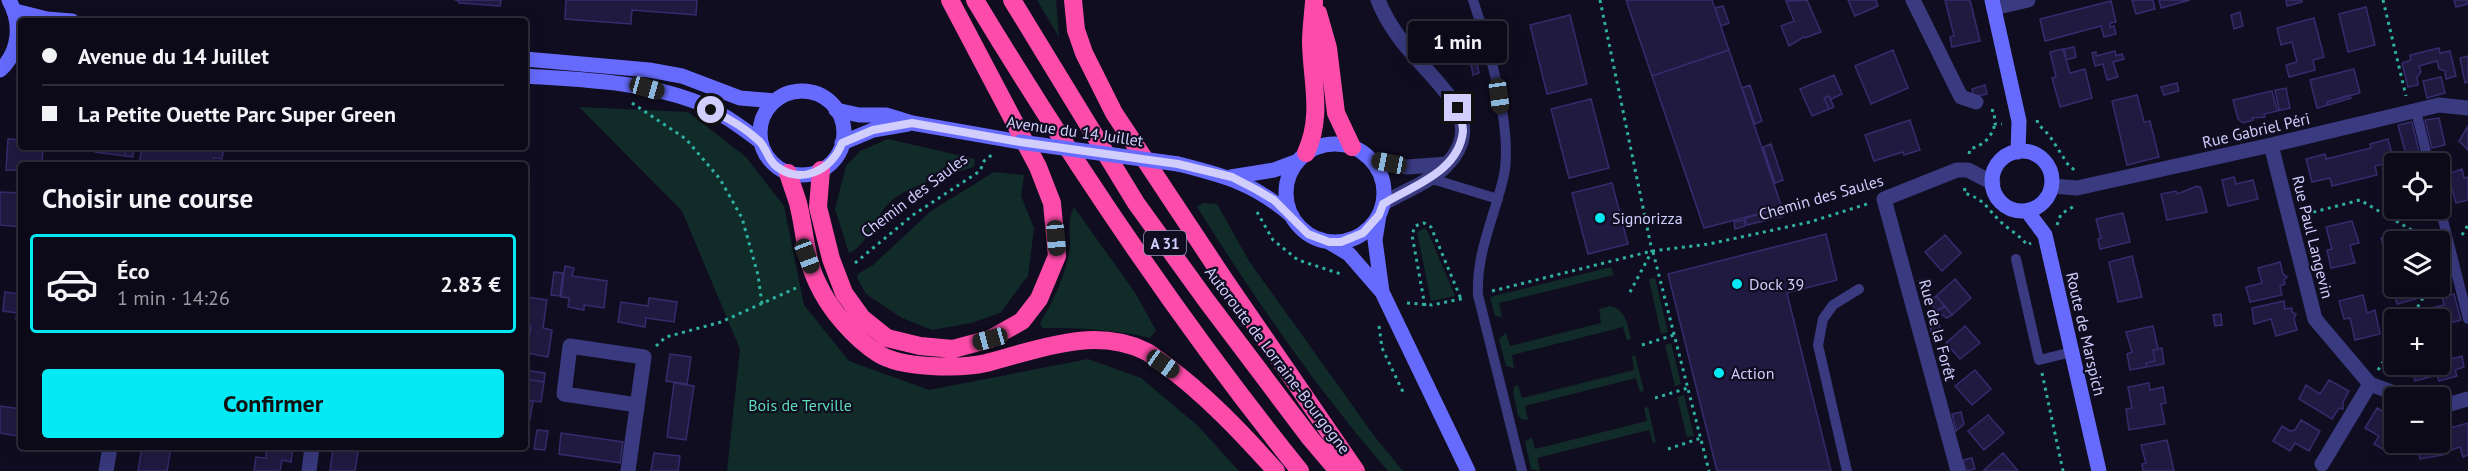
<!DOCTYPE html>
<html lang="fr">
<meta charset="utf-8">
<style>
:root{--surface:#0c0a19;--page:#1a1826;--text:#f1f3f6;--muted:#9a9aa2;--line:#2c2b38;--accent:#03eaf5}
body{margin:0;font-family:"PT Sans",sans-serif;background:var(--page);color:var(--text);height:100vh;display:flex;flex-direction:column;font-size:22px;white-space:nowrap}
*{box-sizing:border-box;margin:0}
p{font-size:20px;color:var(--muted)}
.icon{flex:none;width:33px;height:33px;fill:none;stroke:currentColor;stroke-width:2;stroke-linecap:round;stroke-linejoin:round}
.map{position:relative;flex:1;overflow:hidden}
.panel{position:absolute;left:18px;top:162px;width:510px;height:288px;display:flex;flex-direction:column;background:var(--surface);border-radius:6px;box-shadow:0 6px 24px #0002,0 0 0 2px var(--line)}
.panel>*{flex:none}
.top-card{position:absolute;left:18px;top:18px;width:510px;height:132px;border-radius:6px;box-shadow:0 6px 24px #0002,0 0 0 2px var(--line);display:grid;align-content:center;height:132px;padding:0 24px;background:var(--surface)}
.controls{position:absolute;left:2384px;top:153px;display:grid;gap:12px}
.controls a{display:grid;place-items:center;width:66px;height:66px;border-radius:6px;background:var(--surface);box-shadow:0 6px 24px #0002,0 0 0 2px var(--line);font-size:30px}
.end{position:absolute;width:27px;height:27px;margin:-14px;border:8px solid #d1cefe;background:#111;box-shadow:0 0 0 3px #111}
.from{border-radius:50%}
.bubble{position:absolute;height:42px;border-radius:6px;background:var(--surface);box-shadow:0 6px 24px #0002,0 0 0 2px var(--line);font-size:20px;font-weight:700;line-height:42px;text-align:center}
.car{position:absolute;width:18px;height:36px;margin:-18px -9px;border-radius:8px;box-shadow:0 0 4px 2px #0007;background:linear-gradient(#222 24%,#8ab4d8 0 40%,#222 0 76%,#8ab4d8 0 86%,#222 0)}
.top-card b{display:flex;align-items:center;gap:21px;height:57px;font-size:22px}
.top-card b+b{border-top:2px solid var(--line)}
.top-card i{width:15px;height:15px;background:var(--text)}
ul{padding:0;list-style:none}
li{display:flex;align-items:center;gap:18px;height:99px;margin:0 12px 9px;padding:0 12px;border:3px solid transparent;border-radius:6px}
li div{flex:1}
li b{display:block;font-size:22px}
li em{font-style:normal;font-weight:700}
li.active{border-color:var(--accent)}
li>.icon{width:54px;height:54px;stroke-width:1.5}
h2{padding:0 24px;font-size:27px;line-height:72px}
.cta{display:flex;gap:12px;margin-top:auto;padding:12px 24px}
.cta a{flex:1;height:69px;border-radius:6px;background:var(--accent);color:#111;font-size:24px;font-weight:700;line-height:69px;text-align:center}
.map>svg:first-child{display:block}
.green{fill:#102b28}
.building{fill:#201a41;stroke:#352c6d;stroke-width:1.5}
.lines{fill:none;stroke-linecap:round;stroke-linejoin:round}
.path{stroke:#2fb1a2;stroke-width:3;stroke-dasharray:3 4.5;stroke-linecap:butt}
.service{stroke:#393a7f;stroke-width:10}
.minor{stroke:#393a7f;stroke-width:15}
.tertiary{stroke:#393a7f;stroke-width:15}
.secondary{stroke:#666bfd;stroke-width:15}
.motorway{stroke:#fd4baa;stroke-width:18}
.secondary-bridge{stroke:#666bfd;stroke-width:15}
.route{stroke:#d1cefe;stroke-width:8}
.poi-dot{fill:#03eaf5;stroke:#100d21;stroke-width:2}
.labels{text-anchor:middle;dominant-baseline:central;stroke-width:4.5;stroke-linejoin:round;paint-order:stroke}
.shield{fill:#100d21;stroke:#9794bc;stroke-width:1.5}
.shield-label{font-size:15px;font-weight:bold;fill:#d1cefe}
.street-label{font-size:16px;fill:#d1cefe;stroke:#100d21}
.poi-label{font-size:16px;fill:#d1cefe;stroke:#100d21;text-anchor:start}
.park-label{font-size:16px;fill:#5bddb6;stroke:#100d21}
</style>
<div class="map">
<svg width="2468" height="471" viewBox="0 0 2468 471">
<rect width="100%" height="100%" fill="#100d21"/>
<path class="green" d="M1037 0H1056L1059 37Z
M579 107 688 112 746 157 784 206 804 305 849 361 929 390 1088 359 1141 378 1198 426 1239 471H727L740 349 682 211Z
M888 139 975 159 974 167C948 175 914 184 892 200 875 214 869 245 849 253L835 209 846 166 860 151Z
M994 172 1024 175 1021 196 1034 228 1028 276 1000 313 971 323 932 330 902 318 866 294 857 278 858 274 873 265 931 211Z
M1203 203 1217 204 1249 261 1375 437 1403 471H1388C1316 388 1255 299 1197 207Z
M1074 207 1136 294 1156 331 1150 338C1114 329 1079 328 1042 328L1040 323C1053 302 1064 278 1069 254 1072 238 1066 222 1074 207Z
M1425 228 1428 232 1455 296 1431 301 1417 232Z
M1611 267 1614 275 1499 303 1502 317 1495 316 1490 297Z
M1655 278 1668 332 1661 334 1649 279Z
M1610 306C1627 310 1627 325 1631 339L1627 340 1623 327 1512 355 1514 368 1506 366 1499 339 1506 333 1510 346 1601 323 1599 309Z
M1671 343 1681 384 1675 386 1665 345Z
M1635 355 1644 391 1640 392 1636 378 1525 406 1528 420 1521 419 1518 416 1513 391 1515 386 1518 385 1522 398 1634 370 1632 356Z
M1684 395 1694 436 1687 437 1677 397Z
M1648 407 1656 443H1653L1649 430 1537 458 1540 471 1531 469 1525 442 1532 437 1535 449 1647 421 1644 408Z"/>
<path class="building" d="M455 0H501L500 6 459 3V1Z
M566 0H697L696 15 632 10 631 24 565 19Z
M1626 0H1712L1729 50 1652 76Z
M1807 0 1821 32 1805 38 1804 37 1789 46 1781 26 1794 21 1786 1Z
M1848 0H1876L1878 6 1855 16Z
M1945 0H1970L1980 41 1952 47 1950 37 1954 36Z
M2132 0H2153L2155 9 2136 14Z
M2159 0H2190L2161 8Z
M2286 0H2302V2L2287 6Z
M2454 0H2468V4L2456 7Z
M2111 1 2116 22 2110 23V27L2114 26 2116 34 2104 37 2101 26 2045 41 2040 19Z
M1723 6 1729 23 1721 26 1715 8Z
M2366 7 2375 45 2348 52 2339 14Z
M2240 12 2243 26 2234 29 2231 15Z
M1570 15 1587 84 1547 94 1530 25Z
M2314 18 2324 57 2313 60 2315 70 2289 77 2286 65 2297 62 2292 42 2281 45 2277 28Z
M2074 47 2076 57 2066 60 2064 49Z
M2439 48 2440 53 2450 51 2456 76 2446 79 2445 71 2439 69 2437 61 2419 66 2421 72 2417 77 2418 85 2408 87 2402 63 2411 60 2410 55Z
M2063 49 2070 73 2085 69 2092 98 2060 107 2052 78 2056 77 2050 52Z
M1729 50 1782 208 1704 228 1652 76Z
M1893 50 1908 88 1871 104 1855 66Z
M2115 51 2116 56 2122 54 2124 59 2113 62 2118 77 2107 80 2103 64 2095 66 2092 53 2096 52V56Z
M2468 56V82L2465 83 2460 58Z
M1477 63 1479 73 1473 75 1471 64Z
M2354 69 2360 93 2327 102 2328 105 2317 108 2310 80Z
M1834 75 1842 94 1831 99 1829 96 1824 98 1829 109 1812 116 1800 89Z
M2441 77 2445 93 2427 98 2423 81Z
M2177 83 2179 91 2164 95 2161 87Z
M1750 85 1762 121 1755 124 1742 88Z
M1985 85 1987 94 1974 97 1972 89Z
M2286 88 2290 108 2264 114 2265 117 2252 118 2253 120 2243 123 2238 119 2233 100 2272 91 2277 110 2279 109 2275 90Z
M2137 95 2144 122 2150 121 2159 157 2127 165 2112 101Z
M2350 95 2351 98 2328 105 2327 102Z
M1829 96 1834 107 1829 109 1824 98Z
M1591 99 1609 168 1569 178 1551 109Z
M2439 118 2445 145 2432 148 2425 120Z
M1910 120 1920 150 1904 155 1903 152 1874 161 1865 135Z
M2412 122 2419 152 2406 155 2398 125Z
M2468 126V150L2459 141Z
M8 139 21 140V147H43L42 165H21V170H6Z
M2388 139 2394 162 2375 166 2377 175 2332 186 2330 178 2312 182 2306 159 2325 154 2326 159 2371 148 2370 144Z
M1771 144 1783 180 1775 183 1763 147Z
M96 147H126L125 156 95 152Z
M126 147H134L133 157 125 156Z
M142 147H224L222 159 214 158 213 165 139 164Z
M2462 169 2464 178 2468 177V200L2456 203 2452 189 2443 191 2439 177Z
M2234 177 2236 184 2253 180 2258 199 2228 206 2222 180Z
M1612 183 1628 244 1588 254 1572 193Z
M2197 186 2201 188 2207 212 2167 220 2161 194 2176 191 2177 194Z
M0 192 21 193V227L0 225Z
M1782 208 1784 216 1747 225 1745 218Z
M2400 208H2424L2425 215 2403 220Z
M2123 213 2130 242 2100 249 2098 239 2101 238 2096 219Z
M1744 220 1745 226 1735 229 1734 222Z
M2352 221 2359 243 2350 245 2355 263 2331 268 2327 250 2332 249 2326 227Z
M1826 234 1837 280 1787 293 1831 471H1717L1668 274Z
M2400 234 2402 242H2394V267L2389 268 2381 238Z
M1945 235 1961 253 1942 271 1925 252Z
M2132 256 2142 297 2118 302 2109 262Z
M2280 262 2283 274 2287 277 2284 280 2285 284 2280 286 2282 295 2250 302 2246 287 2262 283 2258 268Z
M565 266 574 268 572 276 607 281 604 308 584 305V310L568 307 569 298 561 297Z
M554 272 563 273 560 296 551 295Z
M2394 273V286H2413L2416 299 2397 304 2390 274Z
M1927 279 1930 291 1923 298 1918 281Z
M1955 279 1971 298 1952 315 1936 296Z
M21 284V320L16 319 17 313 3 311 5 292 19 294Z
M2454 294 2461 320 2439 326V320H2429L2426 309 2444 305 2442 297Z
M2363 295 2367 313 2375 310 2380 334 2355 340 2350 318 2344 319 2339 301Z
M1936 296 1945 306 1936 311 1930 300Z
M526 297 547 300 543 328 552 330 548 357 527 353 531 326 525 325Z
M649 298 677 302 674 322 646 318 645 327 618 322 621 302 648 306Z
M2284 301 2285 309 2292 308V312L2296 314 2294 319 2297 330 2276 336 2271 319 2254 324 2252 308Z
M1945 306 1952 315 1947 318 1936 311Z
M2221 314 2222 325 2215 326 2213 315Z
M1939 324 1942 335 1934 343 1930 327Z
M1965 326 1980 343 1960 359 1946 343Z
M2153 326 2158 349 2153 350 2155 361 2146 363 2147 367 2130 370 2127 354 2132 352 2126 332Z
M2162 348 2164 364 2147 367 2146 363 2155 361 2153 350Z
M2451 353 2452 359 2462 356 2464 367 2455 370 2457 376 2439 381 2437 375 2415 381 2411 364H2439V356Z
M670 354 691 357 687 384 666 381Z
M525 370 545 373 544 382 525 379Z
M1975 370 1991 389 1972 405 1955 386Z
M525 379 544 382 541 402 525 400Z
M2329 380 2349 391 2343 402V409L2339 408 2332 419 2299 399 2306 385 2320 394Z
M674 383 694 386 686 440 667 437Z
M2149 383 2150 390 2163 387 2166 403 2161 404 2165 424 2129 430 2126 409 2132 408 2128 387Z
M525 400 533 401 530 419H525Z
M0 406 21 409 17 436 0 433Z
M2377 408 2394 418 2391 435 2394 436V442H2398L2391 454 2374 444 2379 436 2365 428Z
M1961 412 1964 424 1956 431 1952 414Z
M1988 415 2004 433 1984 450 1968 431Z
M2301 420 2320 431 2309 451 2295 443 2290 451 2273 441 2282 426 2290 431 2295 430Z
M2444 423 2446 429 2468 423V455L2463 457 2460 447 2451 450 2450 444 2441 447 2443 455 2420 459 2416 445 2439 442V424Z
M537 430 548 431 545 450 534 449Z
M561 433 623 442 620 463 559 454Z
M2167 440 2174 471H2143L2142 464 2146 463 2141 445Z
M142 447H171L167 471H138Z
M267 447H293L291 462 282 460 280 471H254L256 457 266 458Z
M333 449 358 452 355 471H330Z
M654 453 680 456 678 471H651Z
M2003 453 2018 471H1983Z
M1972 458 1975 469 1966 471 1963 460Z"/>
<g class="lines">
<path class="path" d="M1600 0 1652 251 1629 294
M2383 0 2406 96
M632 103 686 139 720 179 742 218 758 275 762 304
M1991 110 1994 111 1995 124H2002
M2037 120 2038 124 2049 135 2069 166 2076 171
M1969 154 1970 149C1984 145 1991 138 1995 124
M1965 188 1964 193C1984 199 1985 206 1998 219 2007 229 2019 234 2027 245L2031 243
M1257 212 1273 240 1298 260 1344 275
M2306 214 2360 200 2432 242
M2057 225 2061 214 2076 205
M2462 235 2468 225
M1653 252 1709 471
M855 263 913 215 980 171 984 161 993 154
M1492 291 1652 251 1709 244 1810 222 1870 203
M1407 303 1432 305 1465 298
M1425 306 1412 235 1415 226 1424 223 1431 227 1461 299
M2410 320 2430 286
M1379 326 1382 348 1404 394
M1642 345 1674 335
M656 346 666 337 721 322 796 288
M2378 370 2394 345
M2042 373 2063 471
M1655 398 1688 388
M1668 449 1701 438"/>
<path class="service" d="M1473 0C1488 45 1513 129 1504 175 1495 216 1476 252 1478 295L1522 471
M2416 111 2429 164
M1429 178 1498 199
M2439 204 2468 319
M2016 259 2039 360 2072 352
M1847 471 1818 345 1823 319 1833 305 1859 289"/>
<path class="minor" d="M1913 0 1961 97 1976 102
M1994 8 2028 0
M2271 145 2315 319 2370 384 2408 398
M2052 186 2077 188 2271 145 2439 105 2468 108
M2439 407 2468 399
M2322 464 2370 384
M106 471 110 447
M309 471 312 447
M628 471 644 357 570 346 564 394 637 405
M1958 471 1884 199 1957 170H1968L1993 183"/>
<path class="tertiary" d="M1378 0C1387 23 1402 43 1419 61 1449 96 1489 129 1439 172 1423 185 1400 193 1383 204
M1371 160 1407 167 1447 164"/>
<path class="secondary" d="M1992 0 2019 121 2018 152
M15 11 47 19 72 21
M525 59 649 70 682 76 740 98 775 101
M0 70C20 52 22 23 9 0
M525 76C581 80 640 81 694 101 718 110 740 126 761 142
M760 133a42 42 0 1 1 84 0a42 42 0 1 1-84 0Z
M836 110 859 115H886L912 123 1020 142
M842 143 873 130 908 124
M1286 193a49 49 0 1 1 98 0a49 49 0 1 1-98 0Z
M1992 181a30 30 0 1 1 60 0a30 30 0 1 1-60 0Z
M1178 164C1225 176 1254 183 1292 216
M1231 177 1274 170 1298 161
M2027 211 2045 235 2099 471
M1379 215 1375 240 1382 292 1468 471
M1329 242 1349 254 1382 292"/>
<path class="motorway" d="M975 0C1074 164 1180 322 1300 471
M1012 0 1136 203 1206 300 1310 438 1338 471
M1073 0 1076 30 1084 53 1114 113 1226 282 1356 471
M1318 13 1328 48 1336 113 1352 147
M1306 153C1323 115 1312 83 1311 43 1311 30 1313 15 1314 2
M821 170 818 207 831 259 844 293 862 318 887 338 920 346 953 349 990 339 1022 321 1039 299 1057 256 1052 203 1038 167 950 0
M788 173C791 183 795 193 798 203 805 230 805 257 817 282 829 309 854 338 879 354 901 368 960 369 986 363 1037 350 1093 326 1145 351 1152 354 1158 360 1164 364 1205 394 1242 433 1276 471"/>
<path class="secondary-bridge" d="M1020 142 1178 164"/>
</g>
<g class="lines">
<path class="route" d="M711 110C728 118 744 127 758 140 766 146 767 159 776 166 801 186 832 170 842 143L873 130 912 123 1020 142 1178 164 1232 177 1257 190 1274 200 1308 234 1329 242H1341L1363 233 1379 215 1383 204C1412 186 1459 172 1463 131 1463 124 1460 115 1458 108"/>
</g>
<g class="poi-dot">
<circle cx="1600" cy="218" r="6"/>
<circle cx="1737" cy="284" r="6"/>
<circle cx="1719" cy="373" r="6"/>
</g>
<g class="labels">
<rect class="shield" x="1144" y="231" width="42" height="24" rx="4.5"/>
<g class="shield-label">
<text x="1165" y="243">A 31</text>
</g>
<g class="street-label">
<text transform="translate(2256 130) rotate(-13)">Rue Gabriel Péri</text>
<text transform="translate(1075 131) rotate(8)">Avenue du 14 Juillet</text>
<text transform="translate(914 195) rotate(-37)">Chemin des Saules</text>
<text transform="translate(1821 197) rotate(-16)">Chemin des Saules</text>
<text transform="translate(2313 237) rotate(76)">Rue Paul Langevin</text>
<text transform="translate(1938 330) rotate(75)">Rue de la Forêt</text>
<text transform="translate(2086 334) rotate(77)">Route de Marspich</text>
<text transform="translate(1278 360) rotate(53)">Autoroute de Lorraine-Bourgogne</text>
</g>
<g class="poi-label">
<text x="1612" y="218">Signorizza</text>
<text x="1749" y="284">Dock 39</text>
<text x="1731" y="373">Action</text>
</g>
<g class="park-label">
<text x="800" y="405">Bois de Terville</text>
</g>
</g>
</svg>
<div class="controls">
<a><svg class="icon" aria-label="locate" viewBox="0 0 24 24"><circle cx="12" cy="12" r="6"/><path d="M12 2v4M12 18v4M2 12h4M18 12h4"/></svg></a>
<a><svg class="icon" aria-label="layers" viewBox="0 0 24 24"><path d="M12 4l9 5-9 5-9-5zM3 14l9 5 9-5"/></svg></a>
<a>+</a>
<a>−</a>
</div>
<i class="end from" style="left:711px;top:110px"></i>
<i class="end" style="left:1458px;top:108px"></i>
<div class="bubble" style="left:1408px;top:21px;width:99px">1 min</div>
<i class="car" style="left:647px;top:88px;rotate:106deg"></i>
<i class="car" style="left:1499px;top:96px;rotate:172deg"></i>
<i class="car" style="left:1389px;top:163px;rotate:281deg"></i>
<i class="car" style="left:1056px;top:238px;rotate:175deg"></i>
<i class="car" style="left:807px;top:256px;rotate:159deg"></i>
<i class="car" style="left:990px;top:339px;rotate:255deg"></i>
<i class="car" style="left:1163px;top:364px;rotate:125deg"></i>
<div class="top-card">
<b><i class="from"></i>Avenue du 14 Juillet</b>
<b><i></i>La Petite Ouette Parc Super Green</b>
</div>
<section class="panel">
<h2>Choisir une course</h2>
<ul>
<li class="active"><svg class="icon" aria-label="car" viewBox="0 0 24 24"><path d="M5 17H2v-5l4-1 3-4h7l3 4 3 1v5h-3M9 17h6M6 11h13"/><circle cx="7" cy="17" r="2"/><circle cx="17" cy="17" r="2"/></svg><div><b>Éco</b><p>1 min · 14:26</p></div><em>2.83 €</em></li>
</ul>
<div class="cta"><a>Confirmer</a></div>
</section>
</div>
